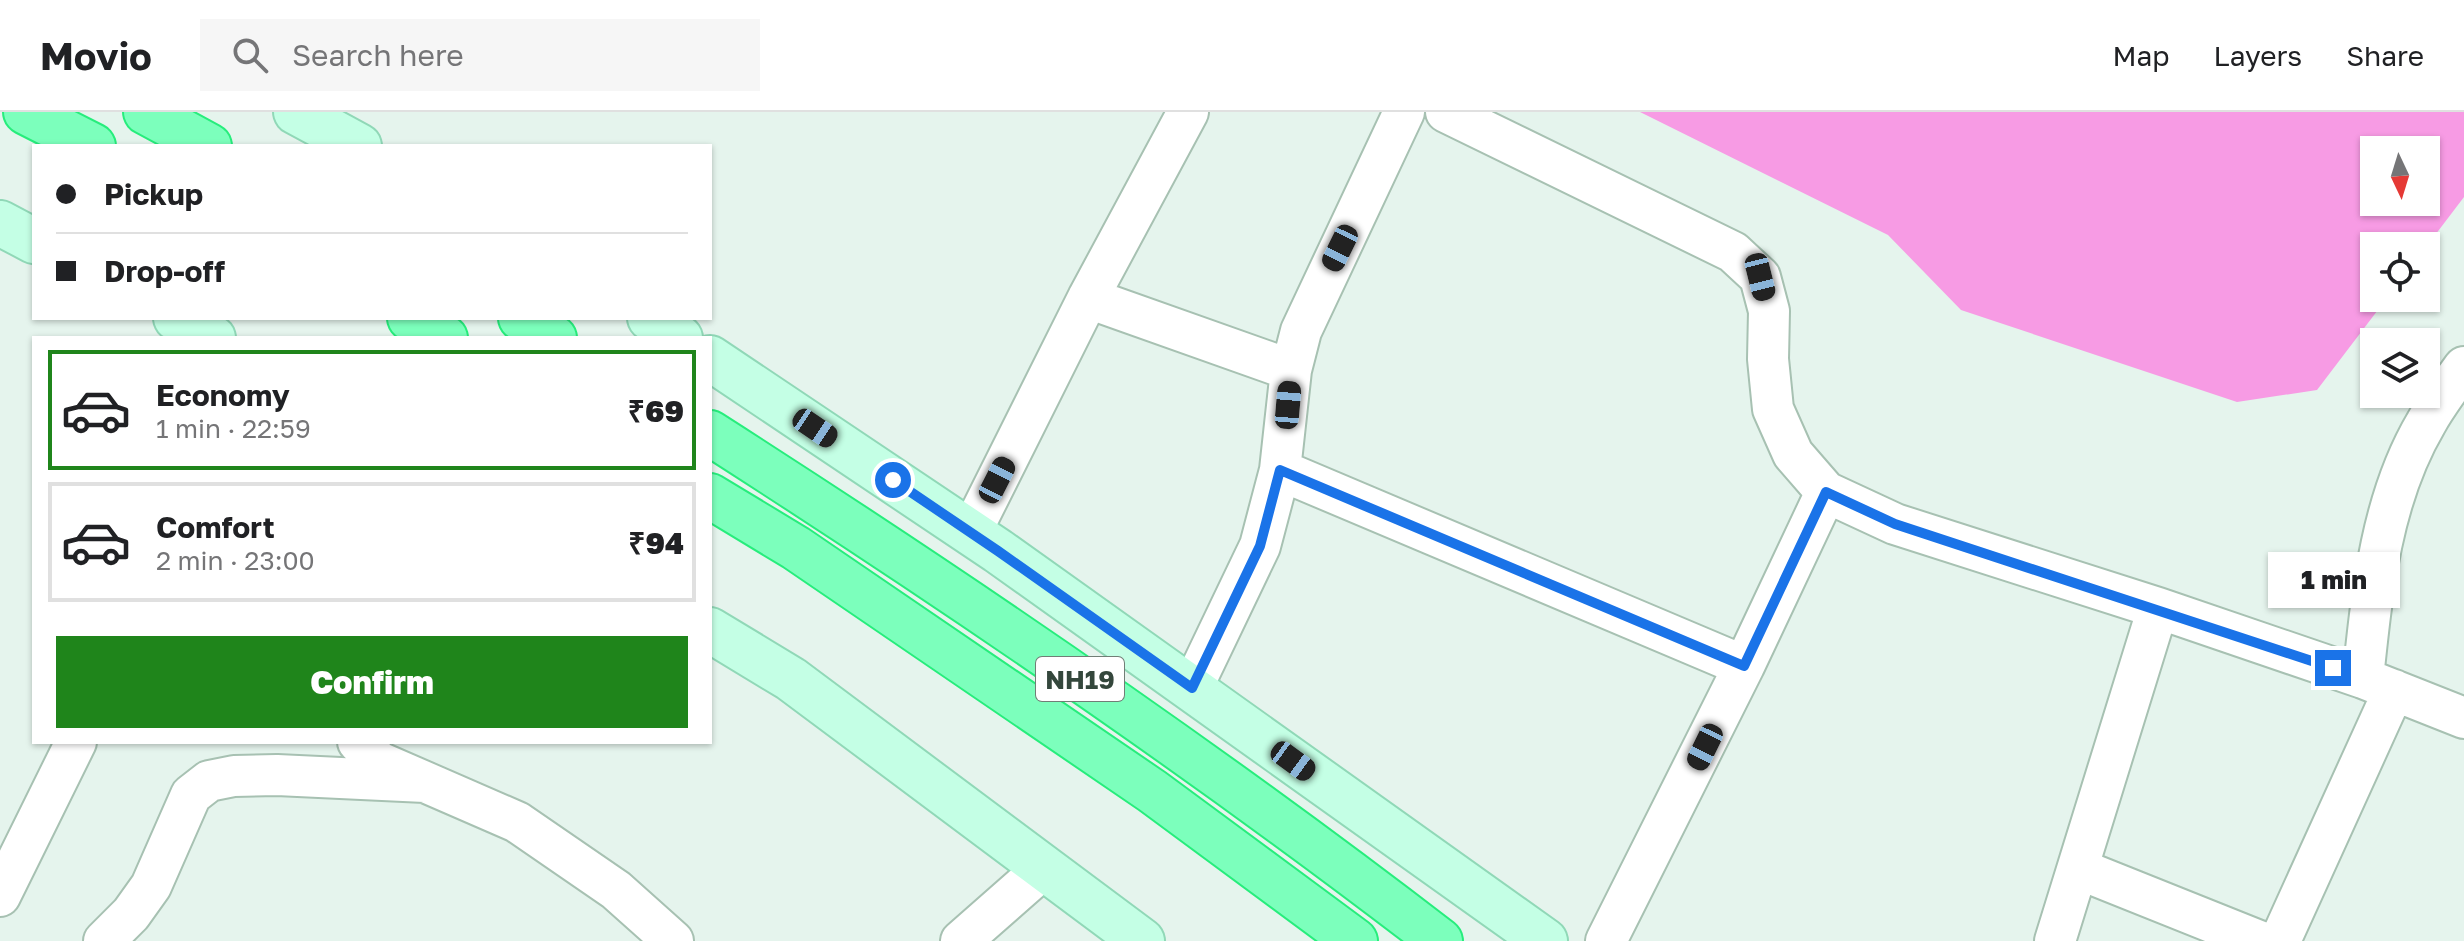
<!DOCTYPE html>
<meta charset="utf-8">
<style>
:root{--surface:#fff;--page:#f6f6f6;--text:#202124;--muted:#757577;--line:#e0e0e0;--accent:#1f851b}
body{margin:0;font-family:"Golos Text",sans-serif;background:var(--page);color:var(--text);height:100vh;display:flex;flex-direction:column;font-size:30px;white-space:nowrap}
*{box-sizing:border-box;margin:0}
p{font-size:26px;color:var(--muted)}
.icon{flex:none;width:44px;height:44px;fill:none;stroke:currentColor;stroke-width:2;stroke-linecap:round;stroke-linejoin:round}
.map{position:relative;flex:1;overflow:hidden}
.details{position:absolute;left:32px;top:224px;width:680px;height:408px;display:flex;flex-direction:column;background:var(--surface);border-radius:0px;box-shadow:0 2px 6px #0004}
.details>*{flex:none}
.guide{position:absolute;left:32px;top:32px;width:680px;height:176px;border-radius:0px;box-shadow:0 2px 6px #0004;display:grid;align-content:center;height:176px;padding:0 24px;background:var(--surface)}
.needle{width:52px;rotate:176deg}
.tools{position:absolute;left:2360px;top:24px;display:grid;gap:16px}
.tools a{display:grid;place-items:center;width:80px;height:80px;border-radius:0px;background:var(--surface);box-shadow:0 2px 6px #0004;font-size:40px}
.end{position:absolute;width:36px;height:36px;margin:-18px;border:10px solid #1a73e8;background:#fff;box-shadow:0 0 0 4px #fff}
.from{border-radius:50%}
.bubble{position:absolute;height:56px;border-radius:0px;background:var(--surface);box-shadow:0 2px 6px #0004;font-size:26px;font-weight:800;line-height:56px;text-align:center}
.car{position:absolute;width:24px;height:48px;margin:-24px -12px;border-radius:10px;box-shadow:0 0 6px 2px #0007;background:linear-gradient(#222 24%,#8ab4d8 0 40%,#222 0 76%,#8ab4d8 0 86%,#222 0)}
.guide b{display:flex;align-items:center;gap:28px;height:76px;font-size:30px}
.guide b+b{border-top:2px solid var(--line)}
.guide i{width:20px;height:20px;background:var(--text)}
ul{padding:14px 0 0;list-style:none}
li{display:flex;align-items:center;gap:24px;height:120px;margin:0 16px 12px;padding:0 8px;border:4px solid var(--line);border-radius:0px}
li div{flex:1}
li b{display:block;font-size:30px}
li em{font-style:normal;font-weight:800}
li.selected{border-color:var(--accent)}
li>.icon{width:72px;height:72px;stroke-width:1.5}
.button{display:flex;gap:16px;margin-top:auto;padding:16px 24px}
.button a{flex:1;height:92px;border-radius:0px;background:var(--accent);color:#fff;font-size:32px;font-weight:800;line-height:92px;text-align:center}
header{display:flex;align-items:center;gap:48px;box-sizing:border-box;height:112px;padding:0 40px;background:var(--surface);border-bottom:2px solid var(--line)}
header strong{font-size:38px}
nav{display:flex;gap:44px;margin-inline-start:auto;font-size:28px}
.search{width:560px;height:72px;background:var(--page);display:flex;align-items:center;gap:20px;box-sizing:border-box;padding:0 28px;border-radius:0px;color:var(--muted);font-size:30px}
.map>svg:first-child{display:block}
.water{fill:#f79be4;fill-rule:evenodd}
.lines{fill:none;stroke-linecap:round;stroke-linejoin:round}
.minor-casing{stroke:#a7c1b2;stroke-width:44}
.secondary-casing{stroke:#90d8b7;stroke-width:48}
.trunk-casing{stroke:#27ed7c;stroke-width:48}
.minor{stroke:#fff;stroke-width:40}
.secondary{stroke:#c4ffe5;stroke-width:44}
.trunk{stroke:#7cffbc;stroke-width:44}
.route{stroke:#1a73e8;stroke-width:10}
.labels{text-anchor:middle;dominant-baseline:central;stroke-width:6;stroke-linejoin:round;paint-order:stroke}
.shield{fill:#fff;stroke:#717e76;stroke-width:2}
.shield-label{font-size:26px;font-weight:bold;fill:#34473c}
</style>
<header>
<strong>Movio</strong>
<div class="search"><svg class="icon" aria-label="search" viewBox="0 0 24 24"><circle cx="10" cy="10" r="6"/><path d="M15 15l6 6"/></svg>Search here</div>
<nav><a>Map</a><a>Layers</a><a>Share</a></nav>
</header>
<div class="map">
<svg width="2464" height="829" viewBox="0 0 2464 829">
<rect width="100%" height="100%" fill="#e5f4ed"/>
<path class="water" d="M1640 0H2464V85L2426 135 2374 134V186H2387L2317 278 2237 290 1961 198 1888 123ZM2374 38H2426V90H2374Z"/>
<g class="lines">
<g class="minor-casing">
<path id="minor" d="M1446 0 1733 140 1760 165 1769 199 1768 247 1773 297 1793 342 1826 380 1895 412 2158 496 2363 566 2464 606
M1088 186 1291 258
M1280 358 1744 554
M971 420 1088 186 1188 0
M2363 566C2372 480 2381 387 2426 311 2437 291 2451 273 2464 255
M1192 576 1260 434 1280 358 1291 258 1301 219 1404 0
M358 630 379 650 517 710 616 778 673 829
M2079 757 2259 829
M0 784 76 630
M104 829 131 802 151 774 191 683 209 669 234 664 277 663 425 670
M961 829 1044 756
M1606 829 1744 554 1826 380
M2055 829 2158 496
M2280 829 2394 578"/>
</g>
<g class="secondary-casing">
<path id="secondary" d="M296 0 359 34
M0 111 34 129
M176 206 213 226
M650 206 680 226
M710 246 998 439 1545 829
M710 518 791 567 1142 829"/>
</g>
<g class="trunk-casing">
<path id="trunk" d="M26 0 93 34
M146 0 209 34
M410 206 445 226
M521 206 554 226
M710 321C960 481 1205 648 1440 829
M710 384 796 436 1152 679 1355 829"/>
</g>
<use href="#minor" class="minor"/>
<use href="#secondary" class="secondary"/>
<use href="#trunk" class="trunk"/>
</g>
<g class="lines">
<path class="route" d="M893 368 998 439 1192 576 1260 434 1280 358 1744 554 1826 380 1895 412 2333 556"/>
</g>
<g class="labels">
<rect class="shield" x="1036" y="545" width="88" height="44" rx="6"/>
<g class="shield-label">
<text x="1080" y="567">NH19</text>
</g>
</g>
</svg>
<div class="tools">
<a><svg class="needle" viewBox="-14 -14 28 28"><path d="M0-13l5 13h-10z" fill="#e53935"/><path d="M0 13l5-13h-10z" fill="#757577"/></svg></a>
<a><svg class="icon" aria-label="locate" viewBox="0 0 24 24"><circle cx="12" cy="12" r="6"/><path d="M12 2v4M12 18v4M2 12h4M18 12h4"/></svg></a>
<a><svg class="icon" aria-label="layers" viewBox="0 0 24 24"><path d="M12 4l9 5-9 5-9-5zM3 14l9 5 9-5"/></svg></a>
</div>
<i class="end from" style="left:893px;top:368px"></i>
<i class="end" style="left:2333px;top:556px"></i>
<div class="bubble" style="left:2268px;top:440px;width:132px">1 min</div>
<i class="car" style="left:1340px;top:136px;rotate:206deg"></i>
<i class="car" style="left:1760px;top:165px;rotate:166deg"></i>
<i class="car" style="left:1288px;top:293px;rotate:5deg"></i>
<i class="car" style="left:815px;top:316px;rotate:124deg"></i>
<i class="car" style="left:997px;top:368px;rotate:27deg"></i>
<i class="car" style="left:1705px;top:635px;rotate:206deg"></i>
<i class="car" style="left:1293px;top:649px;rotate:126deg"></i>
<div class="guide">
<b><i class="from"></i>Pickup</b>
<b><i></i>Drop-off</b>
</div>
<section class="details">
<ul>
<li class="selected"><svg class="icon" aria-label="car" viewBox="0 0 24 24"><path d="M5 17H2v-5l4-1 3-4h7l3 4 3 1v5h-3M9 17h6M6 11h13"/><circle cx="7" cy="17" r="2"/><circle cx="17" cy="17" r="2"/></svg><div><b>Economy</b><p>1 min · 22:59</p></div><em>₹69</em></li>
<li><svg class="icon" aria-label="car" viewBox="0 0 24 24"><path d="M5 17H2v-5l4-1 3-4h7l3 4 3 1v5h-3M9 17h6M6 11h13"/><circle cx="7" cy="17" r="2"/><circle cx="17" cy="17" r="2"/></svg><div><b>Comfort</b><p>2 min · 23:00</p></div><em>₹94</em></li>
</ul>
<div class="button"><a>Confirm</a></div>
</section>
</div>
